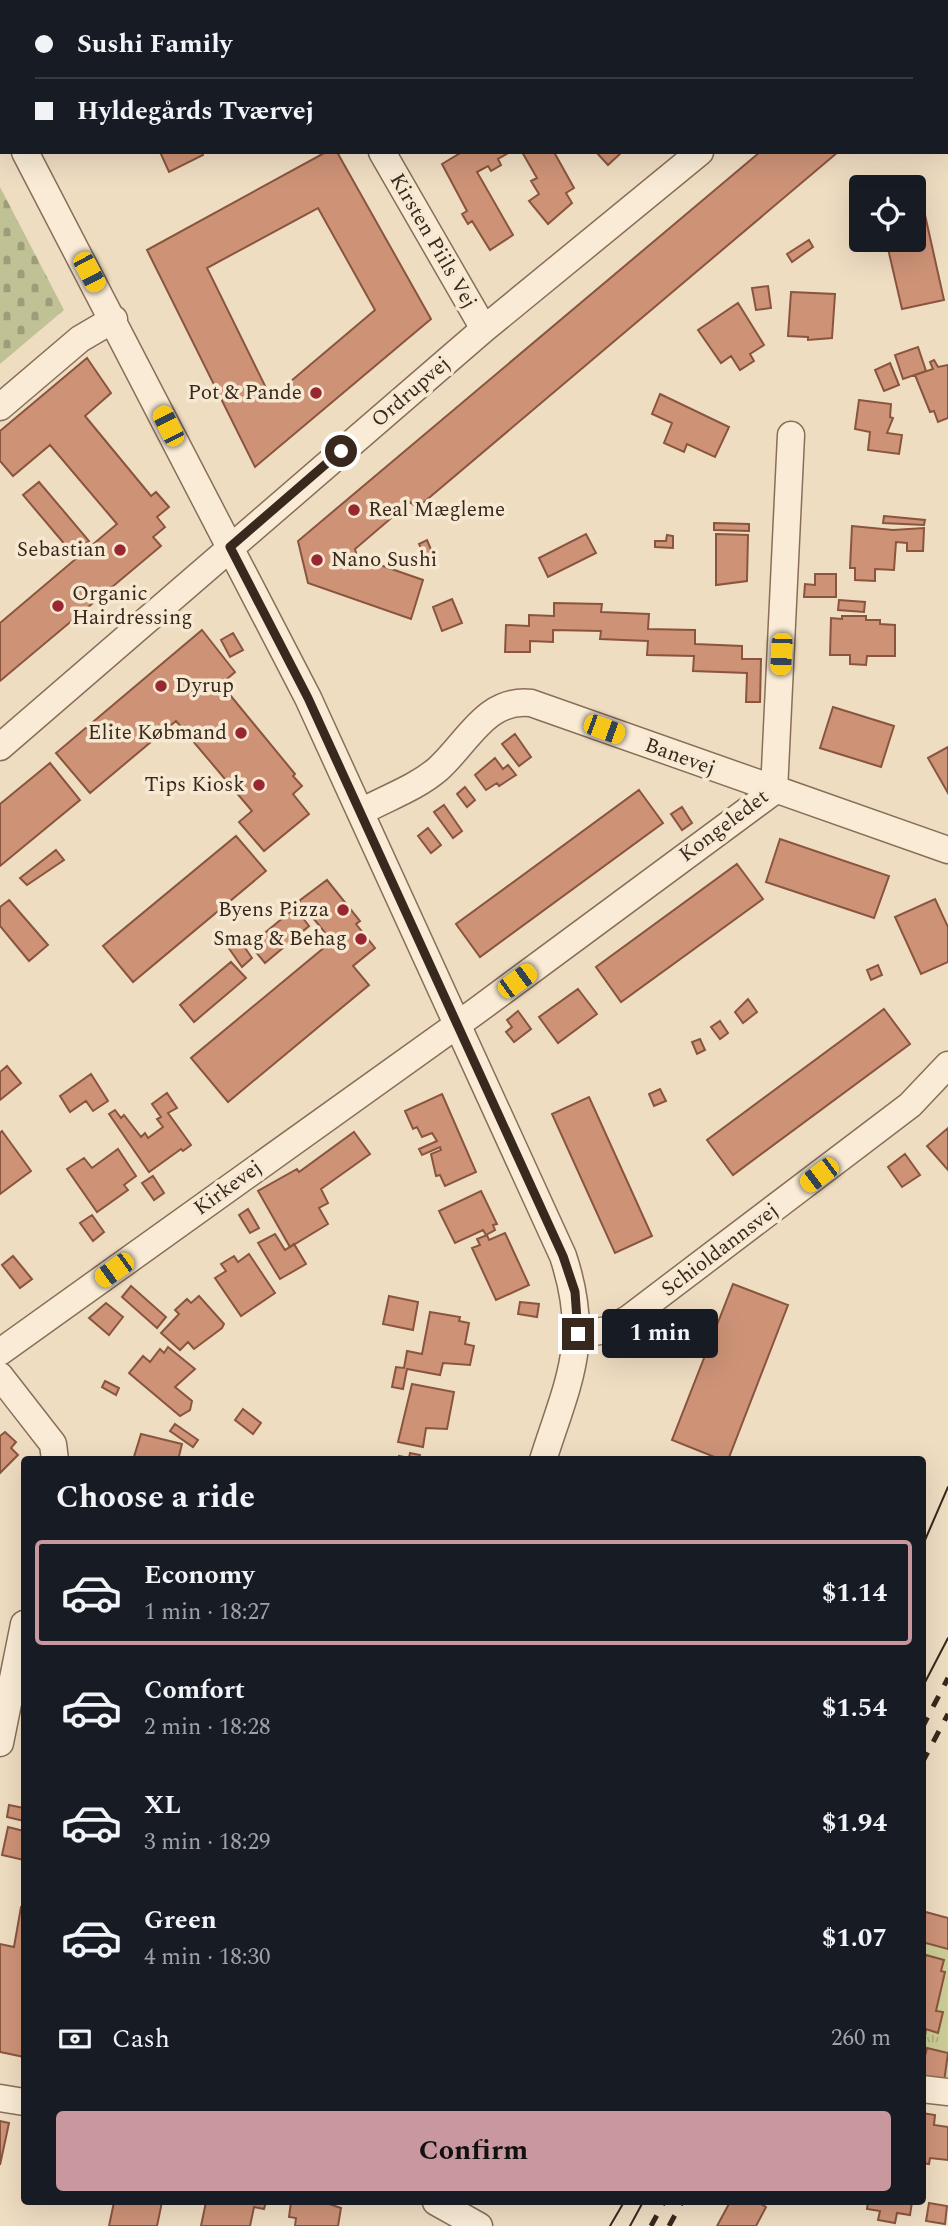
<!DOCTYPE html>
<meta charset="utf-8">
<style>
:root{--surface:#171b24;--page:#242831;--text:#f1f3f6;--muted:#9ea1a6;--line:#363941;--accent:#c9979e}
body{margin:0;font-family:Spectral,serif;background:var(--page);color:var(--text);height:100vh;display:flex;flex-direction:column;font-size:26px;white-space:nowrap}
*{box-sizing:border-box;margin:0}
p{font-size:23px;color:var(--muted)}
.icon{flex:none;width:38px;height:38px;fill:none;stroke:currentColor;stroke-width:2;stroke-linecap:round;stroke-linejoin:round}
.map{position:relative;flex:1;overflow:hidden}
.drawer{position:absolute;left:21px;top:1456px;width:905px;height:749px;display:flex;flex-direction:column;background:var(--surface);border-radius:7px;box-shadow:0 7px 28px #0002}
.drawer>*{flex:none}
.banner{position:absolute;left:0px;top:0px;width:948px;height:154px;box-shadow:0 7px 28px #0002;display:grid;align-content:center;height:154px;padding:0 35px;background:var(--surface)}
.tools{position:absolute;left:849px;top:175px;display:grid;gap:14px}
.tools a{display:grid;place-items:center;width:77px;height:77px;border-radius:7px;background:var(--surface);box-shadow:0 7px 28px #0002;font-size:35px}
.end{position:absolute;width:32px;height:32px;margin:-16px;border:9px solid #38281d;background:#fff;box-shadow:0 0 0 4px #fff}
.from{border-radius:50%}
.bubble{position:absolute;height:49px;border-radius:7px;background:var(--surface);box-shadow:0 7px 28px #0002;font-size:23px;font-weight:700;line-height:49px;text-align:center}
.car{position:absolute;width:21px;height:42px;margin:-21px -10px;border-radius:9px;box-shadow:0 0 5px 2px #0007;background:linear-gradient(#f5c518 24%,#345 0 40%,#f5c518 0 76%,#345 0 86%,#f5c518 0)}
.banner b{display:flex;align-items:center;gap:24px;height:66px;font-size:26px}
.banner b+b{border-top:2px solid var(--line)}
.banner i{width:18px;height:18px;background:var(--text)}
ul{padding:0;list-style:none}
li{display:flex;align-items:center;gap:21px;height:105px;margin:0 14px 10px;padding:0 21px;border:4px solid transparent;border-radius:7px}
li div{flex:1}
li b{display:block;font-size:26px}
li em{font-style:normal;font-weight:700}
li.current{border-color:var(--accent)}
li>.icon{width:63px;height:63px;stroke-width:1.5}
h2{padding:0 35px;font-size:32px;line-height:84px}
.pay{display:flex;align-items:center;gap:18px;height:77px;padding:0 35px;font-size:26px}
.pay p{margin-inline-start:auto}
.cta{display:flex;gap:14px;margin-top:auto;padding:14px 35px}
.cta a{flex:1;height:80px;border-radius:7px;background:var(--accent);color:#111;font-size:28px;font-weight:700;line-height:80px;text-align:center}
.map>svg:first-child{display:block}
.grass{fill:url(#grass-tufts)}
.cemetery{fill:url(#cemetery-stones)}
.building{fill:#ce9377;stroke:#89553e;stroke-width:2;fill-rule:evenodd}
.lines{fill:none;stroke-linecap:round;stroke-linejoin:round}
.minor-casing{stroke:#896e59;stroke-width:29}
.minor{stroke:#f9ebd5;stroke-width:26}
.tram{stroke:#38281d;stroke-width:2}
.rail{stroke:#38281d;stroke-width:5;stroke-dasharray:12 12;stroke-linecap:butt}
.route{stroke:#38281d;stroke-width:9}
.poi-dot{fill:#992732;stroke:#f6e8d1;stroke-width:2.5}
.labels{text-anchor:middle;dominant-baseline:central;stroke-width:7;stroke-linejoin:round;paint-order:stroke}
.street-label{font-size:21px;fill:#38281d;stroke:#f6e8d1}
.poi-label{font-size:21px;fill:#38281d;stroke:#f6e8d1;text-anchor:end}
</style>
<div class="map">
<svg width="948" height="2226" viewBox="0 0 948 2226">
<defs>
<pattern id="grass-tufts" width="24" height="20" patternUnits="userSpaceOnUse" patternTransform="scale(1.75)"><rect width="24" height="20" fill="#cccd95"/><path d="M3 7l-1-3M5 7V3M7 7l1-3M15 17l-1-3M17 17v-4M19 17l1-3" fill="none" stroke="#b0b080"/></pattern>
<pattern id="cemetery-stones" width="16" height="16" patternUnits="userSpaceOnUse" patternTransform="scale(1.75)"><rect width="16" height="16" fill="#c0c295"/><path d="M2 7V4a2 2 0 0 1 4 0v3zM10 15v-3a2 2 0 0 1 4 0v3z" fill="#9d9e79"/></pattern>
</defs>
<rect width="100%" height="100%" fill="#efddc2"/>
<path class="grass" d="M922 1910 948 1917V2100L922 2095Z"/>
<path class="cemetery" d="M0 187 64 310 0 364Z"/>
<path class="building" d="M613 0 617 1 701 0 611 2Z
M941 0H948L947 61V2H939Z
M160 152H202L203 155 169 172Z
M326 152H337L431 319 255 467 147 250ZM318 208 375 310 271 398 207 268Z
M462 152H510L498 159 501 165 491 171 488 166 477 172 513 235 490 250 472 221 468 224 462 214 467 211 442 164Z
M522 152H554L574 188 566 193 572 203 548 224 529 201 539 194 531 181 537 178Z
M596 152H622L608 165Z
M760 152H838L417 508 410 502 355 549 357 557 423 580 411 619 308 583 298 541Z
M919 188 944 300 902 309 886 240H914V190Z
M809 240 813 247 792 262 787 254Z
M768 286 771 308 756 310 752 288Z
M791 292 835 294 832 338 808 340V337L788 336Z
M738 303 764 345 750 354 754 361 740 370 731 356 721 363 698 330Z
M918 347 926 371 903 379 895 355Z
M87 358 111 393 85 416 151 496 156 492 169 507 157 517 165 527 153 537 161 546 0 681V623L117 524 50 445 13 476 0 461V431Z
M934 360 938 367 948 365V418L938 422 934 411 930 412 915 375 933 369 930 362Z
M890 363 899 385 884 391 875 370Z
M660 394 729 427 715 457 687 444 684 452 664 443 672 423 652 414Z
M859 400 891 404 890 417 893 418 887 433 902 435 899 454 868 450 870 432 855 429Z
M39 482 89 541 73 554 23 495Z
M884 516 925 520 924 525 883 523Z
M714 523 749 524V531L714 530Z
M852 526 893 530 924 528 923 551H907V543L896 542 894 570 875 569V581L855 580V568H850Z
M586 534 596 553 548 577 539 558Z
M716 534 748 535 747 581 716 585Z
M667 535 673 536V548L655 547V541H666Z
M427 540 437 564 430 567 419 544Z
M815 574H836V597H804L805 584 815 585Z
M452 599 462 623 442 631 433 607Z
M839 600 865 602 864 612 838 610Z
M554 603 602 604 601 612 649 614 648 629 695 630V644L742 646V659H761L760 702H746L747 673 693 671 694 656 647 655 648 641 600 639 601 631 553 630V642L530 641V652H505L506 625 529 626V615L554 616Z
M842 616H866V620H880V624L895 625V656H867L866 665 850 664V655H830L831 618 842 619Z
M202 630 235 672 221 684 295 774 293 776 302 786 293 794 309 814 264 851 239 822 252 811 176 721 90 793 56 753Z
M233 633 243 650 230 657 221 640Z
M833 707 894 726 881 767 820 748Z
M515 734 531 757 519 766 502 744Z
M948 747V793L928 758Z
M495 758 503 769 508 765 516 775 499 786 497 783 486 790 475 775Z
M50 763 80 800 0 866V804Z
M465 787 475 800 467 807 457 794Z
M639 790 663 823 480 957 456 924Z
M444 805 462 831 453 838 434 812Z
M682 807 692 823 682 830 671 814Z
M428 828 441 845 431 853 418 836Z
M236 836 266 871 133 982 103 946Z
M780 839 889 876 874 918 766 882Z
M56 850 64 860 27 885 20 878Z
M737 864 763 899 621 1002 596 967Z
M327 880 360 921 356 924 375 948 353 966 369 985 228 1102 191 1058 332 941 299 901Z
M935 899 948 927V962L921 974 895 917Z
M9 900 48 945 29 961 0 926V907Z
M295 908 309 926 265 963 250 945Z
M239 939 252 958 242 967 228 947Z
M231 962 246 978 194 1022 180 1005Z
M878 965 882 975 871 980 867 970Z
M578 989 597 1014 558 1043 539 1017Z
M748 999 757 1012 743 1023 735 1012Z
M884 1009 910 1044 733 1175 707 1140Z
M518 1011 531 1029 514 1042 506 1032 512 1027 507 1020Z
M720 1021 728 1033 720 1039 711 1027Z
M700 1039 705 1050 697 1054 692 1042Z
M7 1066 21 1083 0 1100V1072Z
M91 1074 108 1101 93 1111 86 1101 70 1112 60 1096Z
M660 1089 666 1101 654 1106 649 1094Z
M167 1093 177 1108 168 1113 191 1145 183 1151 181 1149 149 1172 109 1114 115 1110 121 1118 124 1115 141 1137 145 1133 148 1138 163 1127 157 1119 161 1117 152 1104Z
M442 1094 476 1172 445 1186 440 1175 436 1176 431 1154 441 1150 440 1147 422 1155 419 1149 437 1141 432 1133 422 1137 417 1127 413 1129 405 1111Z
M589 1097 652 1236 615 1253 552 1114Z
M948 1128V1170L927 1146Z
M2 1131 31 1171 0 1194V1133Z
M354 1132 370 1154 321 1189 328 1203 319 1208 328 1224 290 1247 258 1191 297 1169 299 1172Z
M118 1149 136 1176 124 1185 128 1190 97 1212 67 1169 84 1158 92 1168Z
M905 1154 920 1175 902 1187 888 1167Z
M153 1176 164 1193 154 1200 142 1183Z
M481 1191 497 1224 493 1225 495 1230 486 1235 483 1230 455 1243 439 1211Z
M248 1209 259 1228 250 1233 239 1215Z
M92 1215 104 1232 93 1241 80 1223Z
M505 1233 529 1285 496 1300 472 1248 480 1245 477 1239 487 1235 489 1240Z
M275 1234 285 1250 294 1244 306 1264 280 1279 258 1243Z
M249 1254 275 1293 241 1316 215 1278 226 1271 221 1264 234 1256 238 1262Z
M13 1256 32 1279 20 1288 2 1265Z
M733 1284 788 1305 728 1460H722L672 1440Z
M131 1286 166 1317 157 1328 122 1297Z
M199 1296 224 1324 222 1328 194 1349 188 1342 180 1350 161 1333 179 1314 175 1310 187 1299 191 1303Z
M389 1296 418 1302 413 1330 383 1324Z
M520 1302 539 1304 537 1317 518 1314Z
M106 1303 123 1317 109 1335 89 1318Z
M430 1312 460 1317 459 1321 469 1323 465 1344 474 1346 470 1365 443 1363 440 1375 407 1369 403 1389 392 1387 396 1367 404 1368 407 1351 422 1354Z
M168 1347 195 1369 175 1387 192 1401 190 1410 180 1416 129 1373 143 1356 150 1362 160 1349 164 1353Z
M105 1381 119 1388 116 1395 102 1387Z
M412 1384 454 1392 447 1429 426 1428 423 1447 398 1442Z
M243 1409 261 1423 253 1434 235 1420Z
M175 1424 198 1440 193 1447 170 1431Z
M5 1432 16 1442 11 1448 18 1455 0 1473V1436Z
M141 1434 182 1444 178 1460H133Z
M410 1453 420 1455 419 1460H398L399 1456 409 1458Z
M9 1805 24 1808V1821L7 1817Z
M8 1827 24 1831V1860L2 1855Z
M21 1907H24V2057L0 2052V1944L14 1947Z
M922 1911 948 1918V1949L922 1942Z
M926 1955 944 1960 941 1971 945 1972 936 2011 943 2012 938 2033 926 2029 925 2036 922 2035V1967Z
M927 2048 948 2053 944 2082 922 2078V2055L925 2056Z
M922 2113 935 2115 934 2125 948 2127V2160L930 2158 929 2164 922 2163Z
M0 2121 9 2123 0 2165Z
M114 2202H170H162L157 2226H109Z
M206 2202H266L264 2209 254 2207 250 2226H201Z
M291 2202H323L341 2208 338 2226H295L296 2218 289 2217Z
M730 2202H758L766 2207 756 2226H717Z
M868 2202H912L910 2215 897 2213 895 2223 878 2220 880 2211 867 2209Z
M929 2203 947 2206 945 2224 926 2221Z"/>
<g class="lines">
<g class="minor-casing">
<path id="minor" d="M307 0 308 2
M879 2 882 0
M0 104 2 108
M25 152 308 698 563 1256C591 1341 569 1379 543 1460
M382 152 484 329
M0 407 80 339 114 319
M0 747 484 329 700 152
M361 812C386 798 416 788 438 769 468 742 486 698 531 703L948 850
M578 1334 608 1330 628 1319 910 1105 948 1065
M0 1352 475 1012 774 791 791 435
M0 1376 53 1444 55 1460
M0 1743 24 1624
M922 2089 948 2092
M0 2098 24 2102
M436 2202 479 2226"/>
</g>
<use href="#minor" class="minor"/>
<path class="tram" d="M922 1547 948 1487
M922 1688 948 1638
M610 2226 624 2202
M630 2226 643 2202"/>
<path class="rail" d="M922 1728 948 1678
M922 1763 948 1714
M651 2226 664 2202
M669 2226 682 2202"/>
</g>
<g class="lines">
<path class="route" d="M341 451 230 547 308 698 563 1256 575 1292 578 1334"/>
</g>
<g class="poi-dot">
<circle cx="316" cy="393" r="7"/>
<circle cx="354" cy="510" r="7"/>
<circle cx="120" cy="550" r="7"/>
<circle cx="317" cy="560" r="7"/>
<circle cx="58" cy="606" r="7"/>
<circle cx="161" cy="686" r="7"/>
<circle cx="241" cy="733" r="7"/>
<circle cx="259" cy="785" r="7"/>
<circle cx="343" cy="910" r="7"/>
<circle cx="361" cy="939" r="7"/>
</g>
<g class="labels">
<g class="street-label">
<text transform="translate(433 241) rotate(60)">Kirsten Piils Vej</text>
<text transform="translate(411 392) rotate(-41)">Ordrupvej</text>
<text transform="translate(680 757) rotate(20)">Banevej</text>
<text transform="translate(724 826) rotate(-37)">Kongeledet</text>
<text transform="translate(228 1188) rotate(-36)">Kirkevej</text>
<text transform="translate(720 1250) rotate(-37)">Schioldannsvej</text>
</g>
<g class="poi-label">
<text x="302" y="393">Pot &amp; Pande</text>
<text x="368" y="510" text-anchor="start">Real Mægleme</text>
<text x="106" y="550">Sebastian</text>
<text x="331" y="560" text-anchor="start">Nano Sushi</text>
<text x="72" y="594" text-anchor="start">Organic<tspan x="72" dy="24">Hairdressing</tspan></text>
<text x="175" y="686" text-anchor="start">Dyrup</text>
<text x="227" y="733">Elite Købmand</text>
<text x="245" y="785">Tips Kiosk</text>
<text x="329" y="910">Byens Pizza</text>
<text x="347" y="939">Smag &amp; Behag</text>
</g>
</g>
</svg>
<div class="tools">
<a><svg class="icon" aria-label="locate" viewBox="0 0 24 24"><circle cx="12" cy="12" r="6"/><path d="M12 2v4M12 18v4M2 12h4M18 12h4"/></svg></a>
</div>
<i class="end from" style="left:341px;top:451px"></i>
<i class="end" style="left:578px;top:1334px"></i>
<div class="bubble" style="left:602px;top:1309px;width:116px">1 min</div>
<i class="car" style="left:89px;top:272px;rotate:152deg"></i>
<i class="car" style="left:168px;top:426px;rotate:333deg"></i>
<i class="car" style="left:781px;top:654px;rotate:183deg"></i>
<i class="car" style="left:604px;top:729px;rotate:110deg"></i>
<i class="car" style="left:517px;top:981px;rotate:54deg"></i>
<i class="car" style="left:819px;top:1175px;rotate:233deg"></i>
<i class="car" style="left:114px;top:1270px;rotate:234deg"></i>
<div class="banner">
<b><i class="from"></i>Sushi Family</b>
<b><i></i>Hyldegårds Tværvej</b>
</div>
<section class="drawer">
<h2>Choose a ride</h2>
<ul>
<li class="current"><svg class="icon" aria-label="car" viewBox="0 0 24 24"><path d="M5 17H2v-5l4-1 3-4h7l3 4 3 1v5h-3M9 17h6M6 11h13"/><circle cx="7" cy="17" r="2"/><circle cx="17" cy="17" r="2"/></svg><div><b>Economy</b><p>1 min · 18:27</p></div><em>$1.14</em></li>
<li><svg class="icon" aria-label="car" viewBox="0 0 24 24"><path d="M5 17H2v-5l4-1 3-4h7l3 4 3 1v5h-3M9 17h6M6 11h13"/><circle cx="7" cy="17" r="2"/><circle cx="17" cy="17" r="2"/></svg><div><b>Comfort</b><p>2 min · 18:28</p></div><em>$1.54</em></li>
<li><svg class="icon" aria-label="car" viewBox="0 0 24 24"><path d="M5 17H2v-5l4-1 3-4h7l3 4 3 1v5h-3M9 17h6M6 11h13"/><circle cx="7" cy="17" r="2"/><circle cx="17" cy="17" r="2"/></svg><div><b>XL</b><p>3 min · 18:29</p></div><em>$1.94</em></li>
<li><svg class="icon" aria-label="car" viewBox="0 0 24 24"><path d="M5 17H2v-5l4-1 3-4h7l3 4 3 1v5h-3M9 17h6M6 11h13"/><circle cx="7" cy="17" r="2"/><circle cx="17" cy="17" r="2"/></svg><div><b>Green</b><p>4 min · 18:30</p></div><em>$1.07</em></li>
</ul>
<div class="pay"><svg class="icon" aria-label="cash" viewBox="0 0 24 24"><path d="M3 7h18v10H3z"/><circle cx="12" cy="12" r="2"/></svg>Cash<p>260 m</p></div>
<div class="cta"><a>Confirm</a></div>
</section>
</div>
